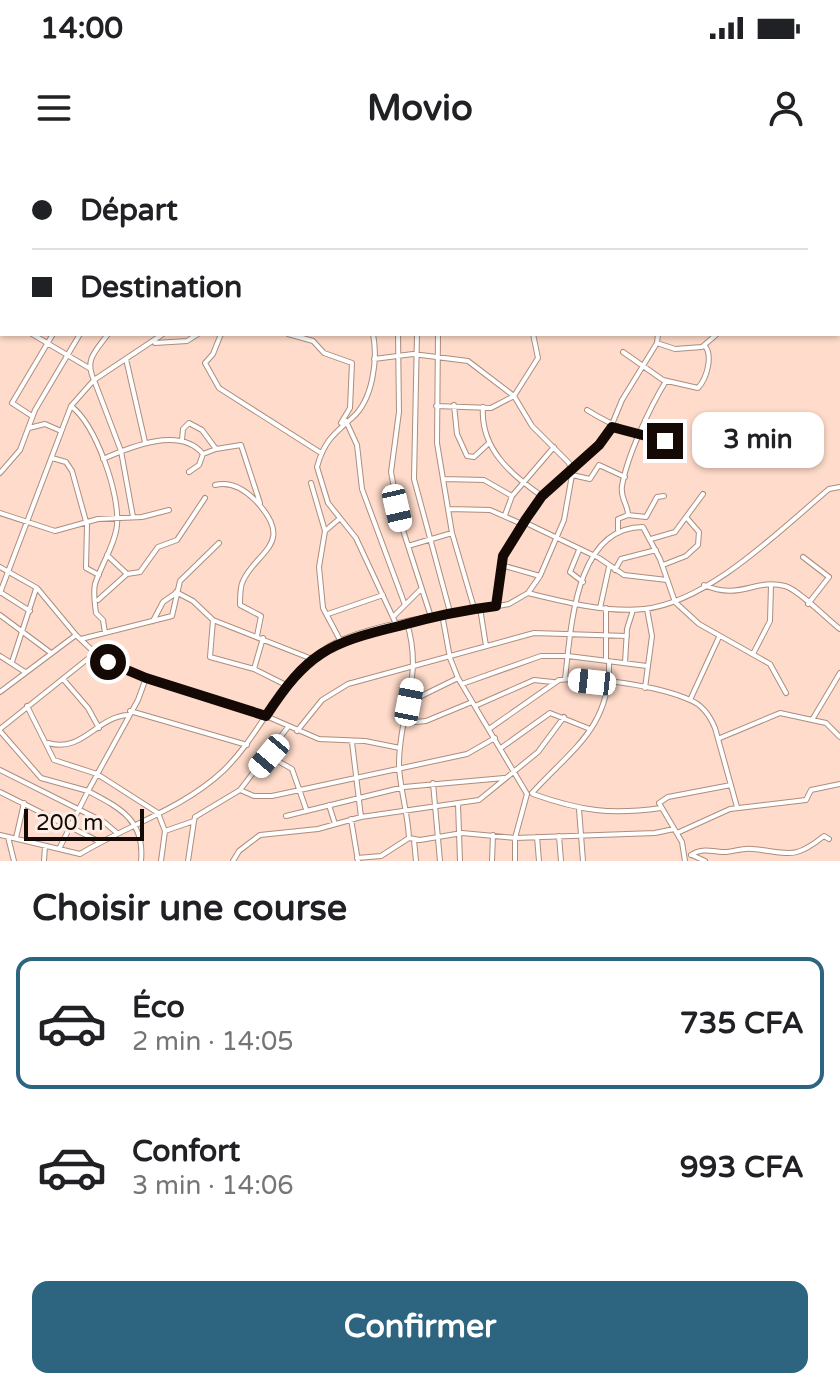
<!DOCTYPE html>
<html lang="fr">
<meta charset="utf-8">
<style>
:root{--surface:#fff;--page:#f6f6f6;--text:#202124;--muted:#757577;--line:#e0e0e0;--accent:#2d647f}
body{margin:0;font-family:"Varela Round",sans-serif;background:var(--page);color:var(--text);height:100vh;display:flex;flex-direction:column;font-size:30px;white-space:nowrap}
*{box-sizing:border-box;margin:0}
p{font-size:26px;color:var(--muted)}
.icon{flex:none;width:44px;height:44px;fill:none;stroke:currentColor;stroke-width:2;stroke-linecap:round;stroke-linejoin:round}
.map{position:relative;height:701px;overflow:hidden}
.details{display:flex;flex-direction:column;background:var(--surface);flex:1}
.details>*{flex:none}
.guide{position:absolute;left:0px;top:0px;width:840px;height:176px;box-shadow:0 2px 6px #0004;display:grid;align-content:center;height:176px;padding:0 32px;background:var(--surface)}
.scale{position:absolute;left:24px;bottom:20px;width:120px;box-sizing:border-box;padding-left:8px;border:4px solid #140905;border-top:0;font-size:22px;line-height:28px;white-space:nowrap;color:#140905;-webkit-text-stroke:6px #fcede6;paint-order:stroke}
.end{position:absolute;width:36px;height:36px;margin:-18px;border:10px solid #140905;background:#fff;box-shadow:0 0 0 4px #fff}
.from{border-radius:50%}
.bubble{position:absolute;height:56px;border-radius:16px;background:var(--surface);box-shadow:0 2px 6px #0004;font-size:26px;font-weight:700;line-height:56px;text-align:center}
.car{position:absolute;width:24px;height:48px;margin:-24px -12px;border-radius:10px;box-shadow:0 0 6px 2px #0007;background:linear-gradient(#fff 24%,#345 0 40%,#fff 0 76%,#345 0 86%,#fff 0)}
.guide b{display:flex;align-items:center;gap:28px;height:76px;font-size:30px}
.guide b+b{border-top:2px solid var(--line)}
.guide i{width:20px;height:20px;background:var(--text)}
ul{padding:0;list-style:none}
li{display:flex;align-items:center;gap:24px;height:132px;margin:0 16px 12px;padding:0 16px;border:4px solid transparent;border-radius:16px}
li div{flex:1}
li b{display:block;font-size:30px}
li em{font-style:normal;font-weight:700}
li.active{border-color:var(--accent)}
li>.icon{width:72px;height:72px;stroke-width:1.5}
h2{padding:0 32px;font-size:36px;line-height:96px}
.action{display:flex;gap:16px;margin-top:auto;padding:16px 32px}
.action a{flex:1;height:92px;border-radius:16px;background:var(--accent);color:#fff;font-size:32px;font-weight:700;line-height:92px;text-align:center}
.status{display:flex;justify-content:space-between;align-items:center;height:56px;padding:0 40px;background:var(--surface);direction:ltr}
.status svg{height:22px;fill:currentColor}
header{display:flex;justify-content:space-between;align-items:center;height:104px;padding:0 32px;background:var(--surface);font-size:36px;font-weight:700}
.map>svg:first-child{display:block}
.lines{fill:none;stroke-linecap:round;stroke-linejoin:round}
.minor-casing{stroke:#ad8d7d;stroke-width:6}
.minor{stroke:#fff;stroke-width:4}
.route{stroke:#140905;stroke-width:10}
</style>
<div class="status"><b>14:00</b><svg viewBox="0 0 49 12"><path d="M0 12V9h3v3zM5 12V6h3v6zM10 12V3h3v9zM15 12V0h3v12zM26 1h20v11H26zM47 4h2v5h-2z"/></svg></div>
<header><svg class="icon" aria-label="menu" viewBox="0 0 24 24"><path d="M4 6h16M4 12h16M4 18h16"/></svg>Movio<svg class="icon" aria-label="person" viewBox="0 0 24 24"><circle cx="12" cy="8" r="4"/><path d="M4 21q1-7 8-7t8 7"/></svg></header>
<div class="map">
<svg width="840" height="701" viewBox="0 0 840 701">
<rect width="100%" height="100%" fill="#fedbca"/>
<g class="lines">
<g class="minor-casing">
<path id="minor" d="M117 0 118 2
M229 0 233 2
M530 0 531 2
M122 2 125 0
M32 174 89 208
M221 174 213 194 205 203 219 228 321 293
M288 174 313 181 324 193 352 203 350 248 341 263
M373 174C378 199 373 240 352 258 334 274 324 281 317 307L328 343 356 378 397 466
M398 174 399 252 391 312 401 364 431 457
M417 174 414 319 450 452
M438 174 437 283 452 373 474 448
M155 183 187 181 198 174
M657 183 675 189 702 187 717 174
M623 192 663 220 698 228C707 218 713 196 705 186
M126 199 145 282
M374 199 413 194 468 201 514 236 491 248 436 246
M454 245 457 274 467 296 474 297 489 283
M71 246C96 265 120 334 117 365 115 385 101 405 95 424 93 432 95 445 96 453L103 460 105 473
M483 247C480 288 511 315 542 336
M587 250C614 267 639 277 671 282L679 274
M32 256 12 243 53 174
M346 261 357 285 362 329 405 445 394 456
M29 268 45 264 61 271
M182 280 183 269 189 263 202 270 216 289 203 294
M216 289 241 285 260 343
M52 298 66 302 72 311 87 365 86 408 99 415
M103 299C130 287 180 266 203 294L199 305 189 312
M0 313 20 290 35 250 80 174
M572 315 590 319 599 305 625 317
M444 319 484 320 512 336
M311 323 325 371
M215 325C230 321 244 329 255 340 297 384 256 391 243 421 240 426 240 439 240 445L261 456 257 476
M449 349 490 350 522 364
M0 353 55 371 98 359 142 357 169 350
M505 355 512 336 554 287
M628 355C628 344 620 339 622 326 627 296 650 247 666 221
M133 357 121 291 94 220 163 174
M339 359 325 371 319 407 323 448 340 480
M524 362 599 398 624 415 667 420
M618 370V359L628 355 646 357 657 337 664 336
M651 379 675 372 703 334
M408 386 452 373
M579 390 570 412 583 422
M107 395 127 414
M803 397 829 417 808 444
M501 405 540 416
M663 405 686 396 698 385 699 372 686 357
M0 407 37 428 76 475 95 493 124 510 266 556 319 579 365 581 400 588
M615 410 621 399 656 390
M704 425C741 441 754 418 785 426 799 430 827 459 840 469
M0 432 30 451
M176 432 193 441 213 460 312 499
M0 433 71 246 94 220C84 199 96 191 108 174
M528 433C565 442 606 453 644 449 709 442 780 370 829 329L840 327
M98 440 127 414 140 412 158 387 177 380 205 338
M405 445 420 430
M496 446 501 405 507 389 542 336 608 274 622 240 657 183 658 174
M480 448 486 486
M600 448 609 407
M328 454 383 435
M442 454 450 498 458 518 527 634 515 678V701
M0 455 51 493
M213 460 210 497 254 509 286 525
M153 461 163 442 176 433
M81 479 172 456 180 421 219 383
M753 494 770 461 771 425
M0 496 25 512
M606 500V448
M12 502 36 429
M625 503 627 469 633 450
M254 509 263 478
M63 519 88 548 99 568
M565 519C571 468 575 367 643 367L660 399 675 442 699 464 770 504 786 533
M462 524 541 496H568L647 506
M645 528 652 476 647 449
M0 532 76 475
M690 540 719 477
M409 542 458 518
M27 546 54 600 97 614 158 653 165 671 161 701
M475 546 534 520 553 522
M130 551 247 585
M812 560 840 513
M405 563 426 561 472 542
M0 569 95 493
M489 569 559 520C592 516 659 526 690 540 703 545 710 556 715 568L737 647
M0 571 41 618 88 631 59 689
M297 571 322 540 348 524 534 473 627 476
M720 578 780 553 826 563 840 577
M352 582 361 657
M48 583C83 593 96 557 128 555
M501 588 550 553 590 569
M269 596 292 609 306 649
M0 610 104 662 117 673
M433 623 440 701
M240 630 254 636H272L467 594 495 578
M0 632 100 682
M532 633C572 589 611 567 609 501
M533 634C581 651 610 655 661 648
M458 644 460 701
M329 645 335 664
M579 649 583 701
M286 656 404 627 504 618
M351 659 358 701
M165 671 194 661 195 657 240 630 288 567
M677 673 730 649 806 640 811 630 840 624
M0 675 80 694C126 666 184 648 223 611 266 570 284 505 341 480 388 460 458 453 509 444L528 433 540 416 564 360 572 315 569 303 532 266 514 236 538 198 533 174
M559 676 561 701
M8 677 14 701
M537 677 539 701
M16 678 24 643
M409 678 420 680 462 673 515 678 655 673 674 669
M414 680 416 701
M691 695C701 688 710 691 722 692 732 693 742 687 753 689 790 693 794 700 824 676L829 679
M692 695 705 701
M357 698 381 696 409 678C408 653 399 625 399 604 399 551 424 519 407 463
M44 701 45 686
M141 701C145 660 120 648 88 631L138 540 146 518
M188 701 194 661
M233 701 239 691 260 675 318 669 361 657 479 640 538 592 564 557
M492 701 493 675
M685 701 682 682 659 643 668 637 731 625"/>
</g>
<use href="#minor" class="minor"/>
</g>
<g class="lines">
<path class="route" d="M108 502 146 518 266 556C307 493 328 483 399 466 431 457 463 450 496 446L503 396 526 359 542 336 599 285 612 267 665 281"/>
</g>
</svg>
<div class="scale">200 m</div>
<i class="end from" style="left:108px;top:502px"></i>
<i class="end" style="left:665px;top:281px"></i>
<div class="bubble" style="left:692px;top:252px;width:132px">3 min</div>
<i class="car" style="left:397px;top:348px;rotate:167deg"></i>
<i class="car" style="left:592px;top:522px;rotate:276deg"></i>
<i class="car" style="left:409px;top:542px;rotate:11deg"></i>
<i class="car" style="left:269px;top:596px;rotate:220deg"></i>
<div class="guide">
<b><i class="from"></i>Départ</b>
<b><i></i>Destination</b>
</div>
</div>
<section class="details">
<h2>Choisir une course</h2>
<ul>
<li class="active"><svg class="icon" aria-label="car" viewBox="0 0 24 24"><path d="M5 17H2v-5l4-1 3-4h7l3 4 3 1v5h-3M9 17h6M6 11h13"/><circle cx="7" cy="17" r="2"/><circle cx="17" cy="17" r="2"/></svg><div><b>Éco</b><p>2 min · 14:05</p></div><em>735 CFA</em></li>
<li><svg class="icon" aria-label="car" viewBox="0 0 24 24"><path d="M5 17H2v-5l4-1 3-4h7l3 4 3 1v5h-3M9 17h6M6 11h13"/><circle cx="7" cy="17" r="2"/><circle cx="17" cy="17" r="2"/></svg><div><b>Confort</b><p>3 min · 14:06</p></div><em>993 CFA</em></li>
</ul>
<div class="action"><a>Confirmer</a></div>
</section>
